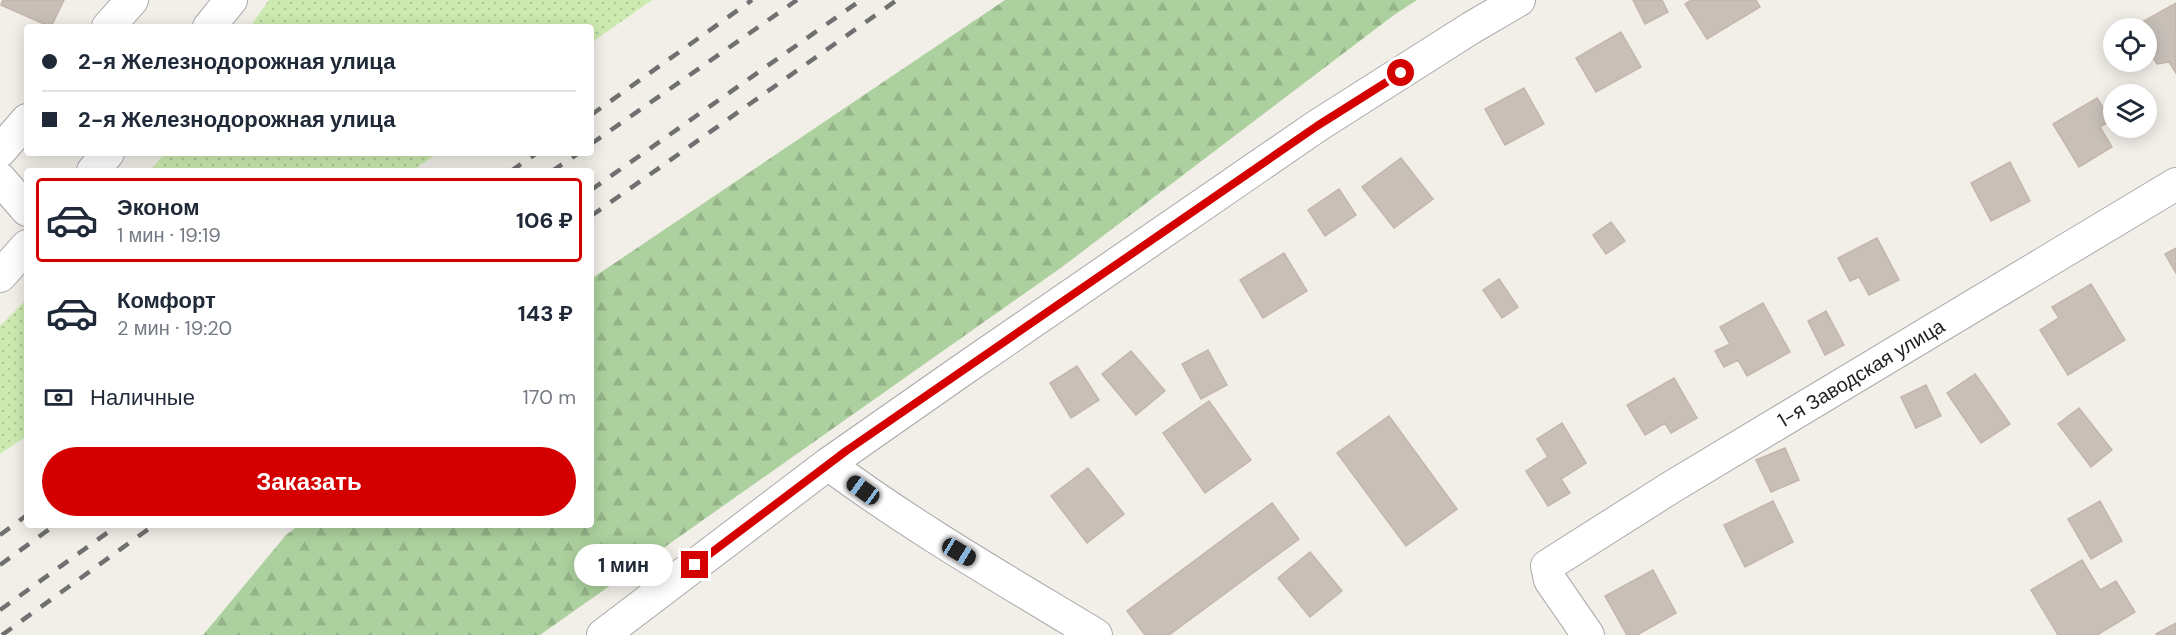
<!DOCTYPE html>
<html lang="ru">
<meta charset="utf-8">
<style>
:root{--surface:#fff;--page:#f6f6f7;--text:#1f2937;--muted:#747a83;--line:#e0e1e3;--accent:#d40000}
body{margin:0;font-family:"DM Sans",sans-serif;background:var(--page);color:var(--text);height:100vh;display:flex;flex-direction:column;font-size:22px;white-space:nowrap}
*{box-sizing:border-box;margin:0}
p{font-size:20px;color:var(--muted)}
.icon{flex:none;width:33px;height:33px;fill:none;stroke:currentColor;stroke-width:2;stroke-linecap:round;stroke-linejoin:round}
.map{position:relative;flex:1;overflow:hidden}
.details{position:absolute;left:24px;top:168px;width:570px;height:360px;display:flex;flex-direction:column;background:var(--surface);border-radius:6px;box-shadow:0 3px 15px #0003}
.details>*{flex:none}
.guide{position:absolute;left:24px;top:24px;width:570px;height:132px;border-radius:6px;box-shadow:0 3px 15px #0003;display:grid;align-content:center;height:132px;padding:0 18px;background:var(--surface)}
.controls{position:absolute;left:2103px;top:18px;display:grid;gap:12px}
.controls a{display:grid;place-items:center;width:54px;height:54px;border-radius:50%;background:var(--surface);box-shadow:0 3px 15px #0003;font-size:30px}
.end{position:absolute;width:27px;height:27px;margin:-14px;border:8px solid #d40000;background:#fff;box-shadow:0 0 0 3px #fff}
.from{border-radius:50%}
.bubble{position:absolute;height:42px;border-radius:21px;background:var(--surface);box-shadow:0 3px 15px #0003;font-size:20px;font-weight:700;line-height:42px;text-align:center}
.car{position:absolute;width:18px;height:36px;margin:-18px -9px;border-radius:8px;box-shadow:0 0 4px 2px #0007;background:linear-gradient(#222 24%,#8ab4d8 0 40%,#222 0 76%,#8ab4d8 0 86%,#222 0)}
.guide b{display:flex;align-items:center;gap:21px;height:57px;font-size:22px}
.guide b+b{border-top:2px solid var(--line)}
.guide i{width:15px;height:15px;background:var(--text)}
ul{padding:10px 0 0;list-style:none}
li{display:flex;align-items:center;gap:18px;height:84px;margin:0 12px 9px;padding:0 6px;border:3px solid transparent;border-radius:6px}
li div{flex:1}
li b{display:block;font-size:22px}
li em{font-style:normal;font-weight:700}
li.selected{border-color:var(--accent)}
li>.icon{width:54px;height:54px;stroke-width:1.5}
.pay{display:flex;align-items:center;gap:15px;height:66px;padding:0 18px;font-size:22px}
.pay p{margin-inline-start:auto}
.cta{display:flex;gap:12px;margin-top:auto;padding:12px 18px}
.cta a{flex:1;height:69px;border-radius:36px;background:var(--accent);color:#fff;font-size:24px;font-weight:700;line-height:69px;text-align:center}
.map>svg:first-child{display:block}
.grass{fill:url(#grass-dots)}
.forest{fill:url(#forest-firs)}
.building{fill:#c7bfb8;stroke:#c4b6ab;stroke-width:1.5}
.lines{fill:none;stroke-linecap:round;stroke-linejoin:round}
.minor-casing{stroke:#a9a9a9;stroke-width:34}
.minor{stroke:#fff;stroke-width:32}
.rail{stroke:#707070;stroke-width:4.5;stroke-dasharray:12 12;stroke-linecap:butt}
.route{stroke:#d40000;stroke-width:8}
.labels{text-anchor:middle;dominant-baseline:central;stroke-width:4.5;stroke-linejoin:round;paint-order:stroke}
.street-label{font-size:20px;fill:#222;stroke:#fff}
</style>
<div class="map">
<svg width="2176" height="635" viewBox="0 0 2176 635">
<defs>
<pattern id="grass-dots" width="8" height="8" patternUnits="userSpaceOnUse" patternTransform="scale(1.5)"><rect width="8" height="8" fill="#cdebb0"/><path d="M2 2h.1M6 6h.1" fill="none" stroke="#b0c997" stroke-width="1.8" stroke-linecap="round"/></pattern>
<pattern id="forest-firs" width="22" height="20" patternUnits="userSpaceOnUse" patternTransform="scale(1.5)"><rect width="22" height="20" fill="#add19e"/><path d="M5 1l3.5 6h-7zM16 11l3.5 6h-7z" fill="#95b388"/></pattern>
</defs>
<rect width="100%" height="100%" fill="#f2efe9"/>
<path class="grass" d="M269 0H652L591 43V27H250Z
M166 153H438L412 171H149Z
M27 299V436L0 454V326Z"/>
<path class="forest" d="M1005 0H1417L1394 15 1062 267 540 635H203L286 535 299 525H591V279Z"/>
<path class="building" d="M3 0H64L51 27 1 5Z
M1633 0H1662L1668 12 1645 24Z
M1691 0H1756L1760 7 1707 39 1685 4Z
M2176 3V73L2169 62 2157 64 2146 47V28H2136L2135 26Z
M1621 32 1641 67 1596 92 1576 58Z
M1524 88 1544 124 1505 145 1485 109Z
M2097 98 2111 120 2100 127 2112 147 2079 167 2053 124Z
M1401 158 1433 199 1394 228 1362 187Z
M2010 162 2030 201 1991 221 1971 183Z
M1339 189 1356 215 1325 236 1308 210Z
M1611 222 1625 241 1606 254 1593 235Z
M1877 238 1899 280 1869 295 1859 277 1850 281 1838 258Z
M2176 248V273L2165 254Z
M1284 253 1307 291 1263 318 1240 280Z
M1499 279 1518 307 1502 318 1483 290Z
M2091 284 2125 340 2068 375 2040 330 2059 318 2052 307Z
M1763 303 1790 352 1747 376 1738 360 1724 367 1715 351 1730 344 1720 327Z
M1826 311 1844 345 1825 355 1808 321Z
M1208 350 1227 385 1201 399 1182 364Z
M1131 351 1165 391 1136 415 1102 374Z
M1077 366 1099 400 1071 418 1050 383Z
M1975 374 2010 424 1981 443 1947 393Z
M1674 378 1697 418 1671 433 1665 423 1645 435 1627 405Z
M1926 385 1941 416 1916 428 1901 397Z
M1209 401 1251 460 1205 493 1163 433Z
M2079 408 2112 450 2091 467 2058 424Z
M1389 416 1457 509 1406 546 1337 453Z
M1562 423 1586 463 1561 479 1570 493 1548 506 1526 471 1548 457 1537 439Z
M1785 448 1799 480 1771 492 1756 460Z
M1088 468 1124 514 1087 543 1051 496Z
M1773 501 1793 542 1745 567 1724 525Z
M2100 501 2122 541 2091 559 2068 519Z
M1272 503 1299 539 1169 635H1145L1127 611Z
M1310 552 1342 591 1310 617 1278 578Z
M2082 560 2100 590 2116 581 2135 612 2097 635H2058L2031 590Z
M1653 570 1676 613 1637 635H1627L1605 596Z
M2176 623V635H2157L2156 634Z"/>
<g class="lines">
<g class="minor-casing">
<path id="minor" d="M108 27 132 0
M209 27 231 0
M0 151 27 120
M93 171 108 153
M0 179 27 210
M0 276 27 246
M828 464C913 527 1005 580 1096 635
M603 635 828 464 958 373 1317 126 1471 28 1519 0
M1588 635 1550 580 1547 566 1670 488 2176 184"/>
</g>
<use href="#minor" class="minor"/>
<path class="rail" d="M591 115 752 0
M591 144 797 0
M511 171 537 153
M552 171 579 153
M591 190 861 0
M591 216 897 0
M0 535 27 515
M0 565 55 525
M0 610 118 525
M2 635 154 525"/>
</g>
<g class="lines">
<path class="route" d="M695 565 846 451 1317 126 1401 73"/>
</g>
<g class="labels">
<g class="street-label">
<text transform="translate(1861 373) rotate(-31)">1-я Заводская улица</text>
</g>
</g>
</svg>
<div class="controls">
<a><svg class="icon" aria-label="locate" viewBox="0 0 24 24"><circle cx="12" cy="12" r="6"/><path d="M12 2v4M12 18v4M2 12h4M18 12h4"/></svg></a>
<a><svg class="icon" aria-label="layers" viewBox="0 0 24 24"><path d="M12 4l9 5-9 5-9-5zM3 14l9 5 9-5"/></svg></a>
</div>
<i class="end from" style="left:1401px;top:73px"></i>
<i class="end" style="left:695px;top:565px"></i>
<div class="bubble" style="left:574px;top:544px;width:99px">1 мин</div>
<i class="car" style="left:863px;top:490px;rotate:306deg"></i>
<i class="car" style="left:959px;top:552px;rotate:121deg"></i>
<div class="guide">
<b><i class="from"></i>2-я Железнодорожная улица</b>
<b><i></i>2-я Железнодорожная улица</b>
</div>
<section class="details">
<ul>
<li class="selected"><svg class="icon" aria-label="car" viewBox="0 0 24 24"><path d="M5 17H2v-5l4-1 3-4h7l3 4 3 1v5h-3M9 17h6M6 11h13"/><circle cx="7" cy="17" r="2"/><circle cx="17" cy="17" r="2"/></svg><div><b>Эконом</b><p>1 мин · 19:19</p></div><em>106 ₽</em></li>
<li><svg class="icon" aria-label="car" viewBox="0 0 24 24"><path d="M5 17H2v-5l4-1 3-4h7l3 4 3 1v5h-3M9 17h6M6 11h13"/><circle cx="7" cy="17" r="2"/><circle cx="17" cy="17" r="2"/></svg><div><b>Комфорт</b><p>2 мин · 19:20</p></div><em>143 ₽</em></li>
</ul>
<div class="pay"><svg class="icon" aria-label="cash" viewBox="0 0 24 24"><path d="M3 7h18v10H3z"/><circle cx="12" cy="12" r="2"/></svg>Наличные<p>170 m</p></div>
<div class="cta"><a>Заказать</a></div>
</section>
</div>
